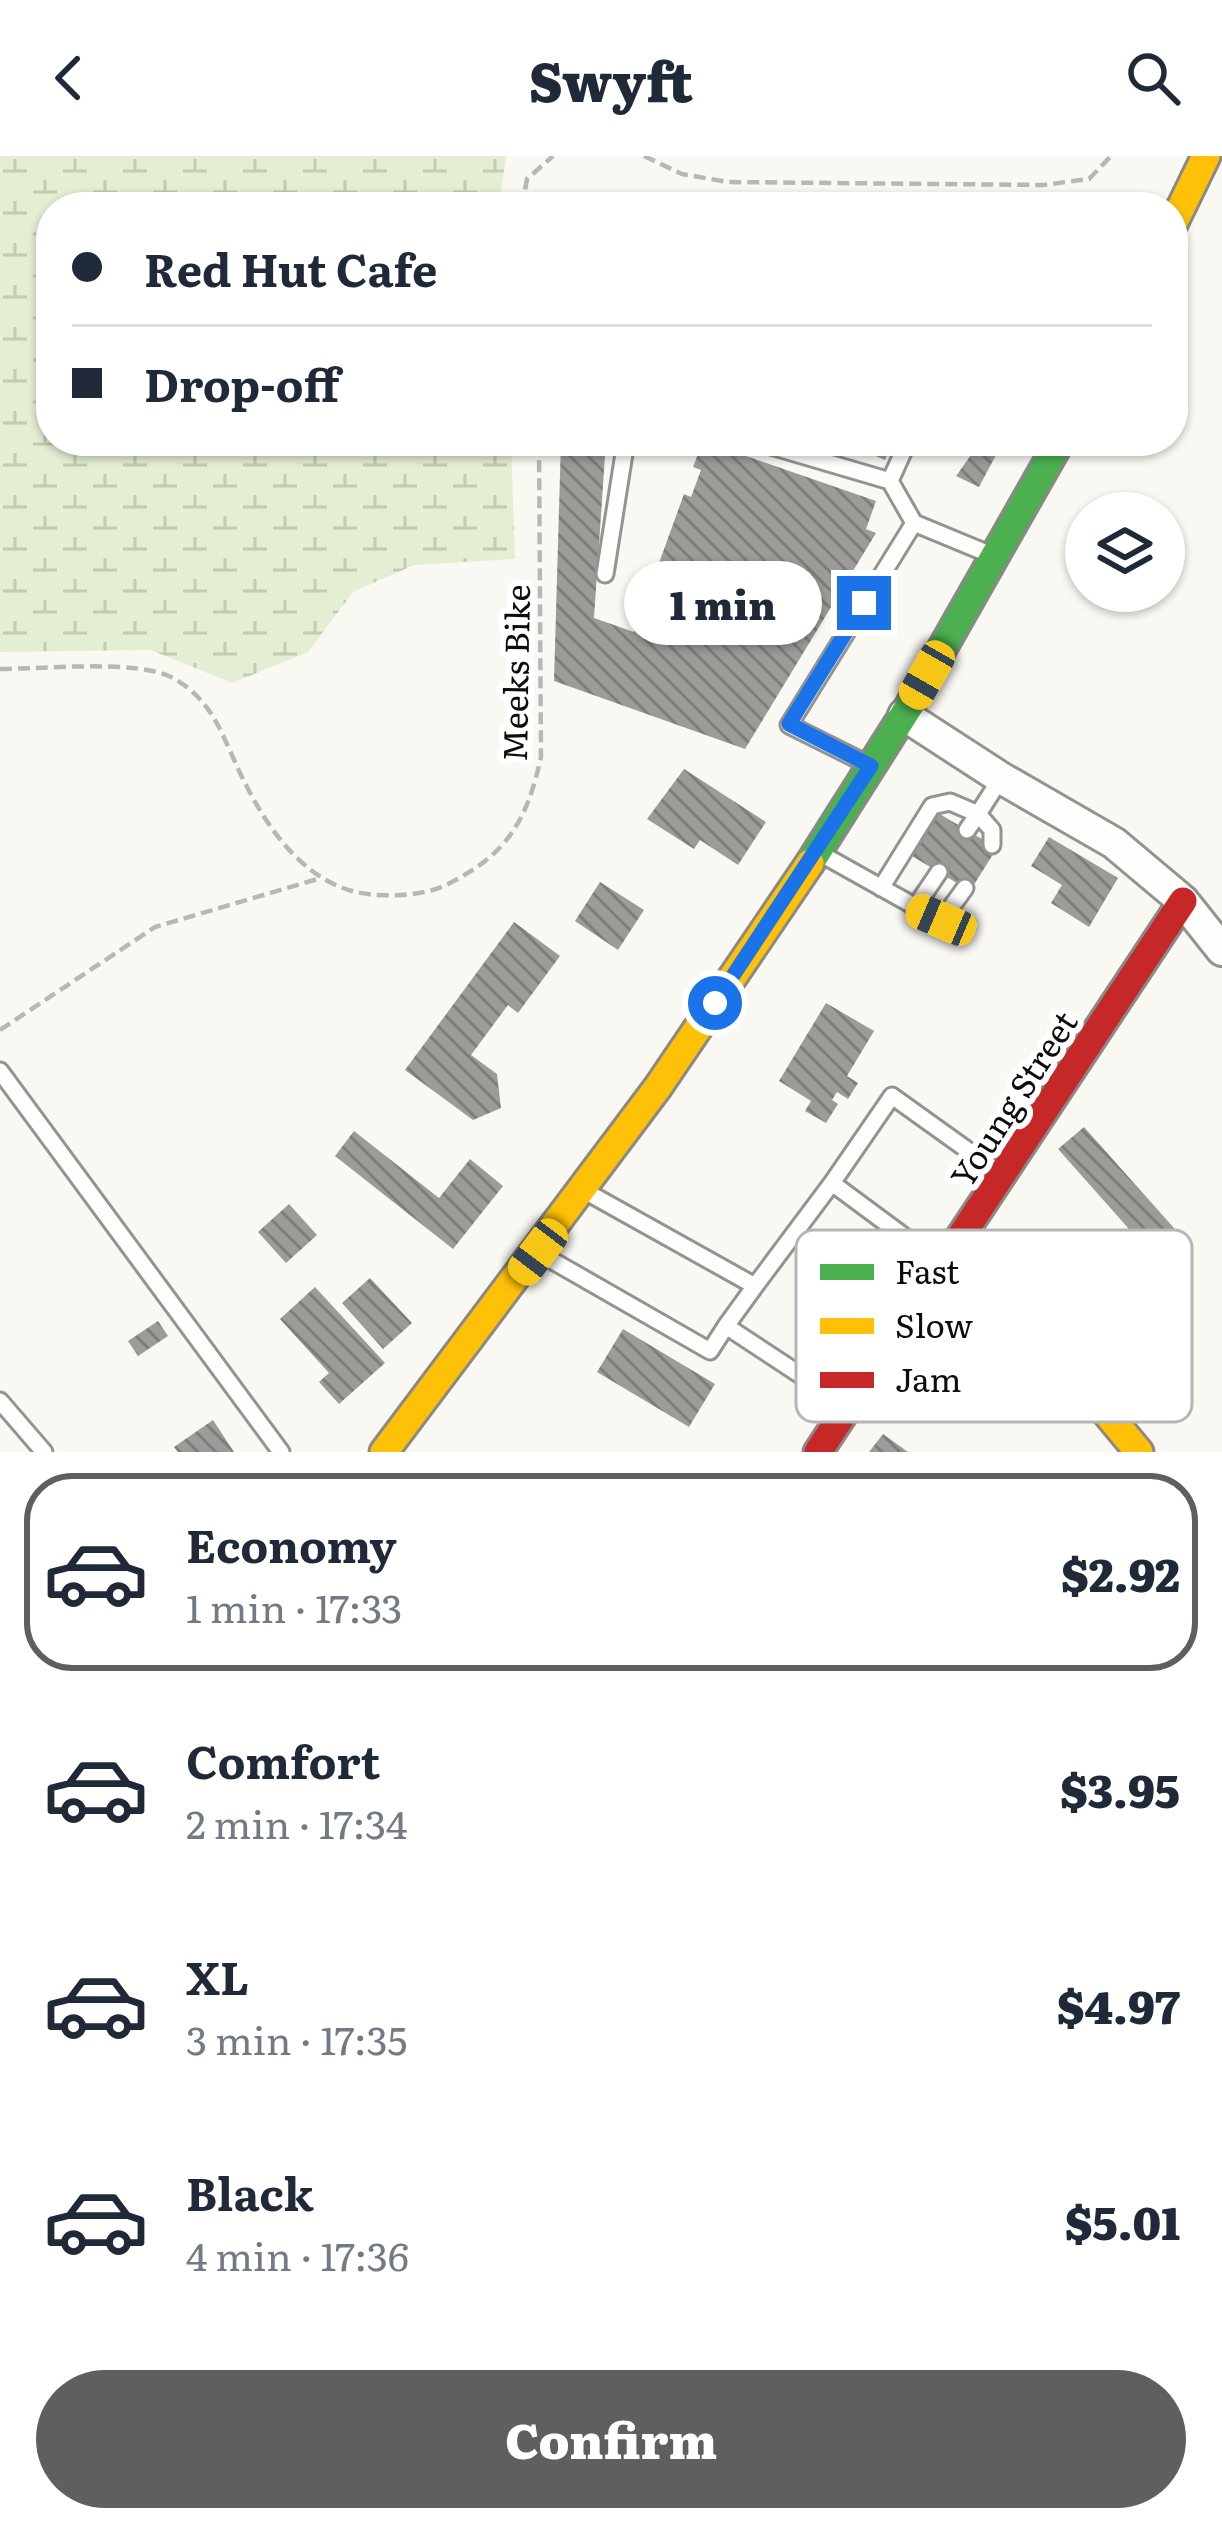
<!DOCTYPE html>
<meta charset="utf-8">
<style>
:root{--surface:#fff;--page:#f2f2f3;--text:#1f2937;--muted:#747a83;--line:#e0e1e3;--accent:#605f5d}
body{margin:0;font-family:Literata,serif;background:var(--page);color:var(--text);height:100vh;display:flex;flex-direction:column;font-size:45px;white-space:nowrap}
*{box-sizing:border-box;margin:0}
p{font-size:39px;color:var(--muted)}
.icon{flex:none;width:66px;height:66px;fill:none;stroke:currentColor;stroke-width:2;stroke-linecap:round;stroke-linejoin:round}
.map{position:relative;height:1296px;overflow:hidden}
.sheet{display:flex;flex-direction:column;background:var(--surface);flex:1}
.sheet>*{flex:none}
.hud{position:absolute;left:36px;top:36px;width:1152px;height:264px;border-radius:48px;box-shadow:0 3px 9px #0004;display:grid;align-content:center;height:264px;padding:0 36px;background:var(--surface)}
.controls{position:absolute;left:1065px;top:336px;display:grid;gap:24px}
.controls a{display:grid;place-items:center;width:120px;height:120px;border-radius:50%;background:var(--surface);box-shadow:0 3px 9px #0004;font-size:60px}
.end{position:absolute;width:54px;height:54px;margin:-27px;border:15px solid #1a73e8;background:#fff;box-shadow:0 0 0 6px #fff}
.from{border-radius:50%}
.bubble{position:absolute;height:84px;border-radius:42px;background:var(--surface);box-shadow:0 3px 9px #0004;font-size:39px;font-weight:800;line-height:84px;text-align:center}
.car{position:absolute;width:36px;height:72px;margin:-36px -18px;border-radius:15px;box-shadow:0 0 9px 3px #0007;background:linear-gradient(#f5c518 24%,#345 0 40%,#f5c518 0 76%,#345 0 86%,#f5c518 0)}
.hud b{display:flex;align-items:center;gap:42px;height:114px;font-size:45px}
.hud b+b{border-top:3px solid var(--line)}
.hud i{width:30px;height:30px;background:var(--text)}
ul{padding:21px 0 0;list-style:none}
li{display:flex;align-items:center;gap:36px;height:198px;margin:0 24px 18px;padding:0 12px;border:6px solid transparent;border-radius:48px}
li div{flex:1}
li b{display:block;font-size:45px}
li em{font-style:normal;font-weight:800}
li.on{border-color:var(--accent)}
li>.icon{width:108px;height:108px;stroke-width:1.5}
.button{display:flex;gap:24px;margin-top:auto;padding:24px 36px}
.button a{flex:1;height:138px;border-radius:72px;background:var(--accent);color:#fff;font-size:48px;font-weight:800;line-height:138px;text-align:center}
header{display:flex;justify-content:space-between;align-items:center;height:156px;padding:0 36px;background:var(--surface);font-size:54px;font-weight:800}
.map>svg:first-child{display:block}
.wetland{fill:url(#wetland-marsh)}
.building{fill:url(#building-back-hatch)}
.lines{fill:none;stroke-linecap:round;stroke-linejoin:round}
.lane-casing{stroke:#949390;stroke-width:21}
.street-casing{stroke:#949390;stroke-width:36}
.fast-casing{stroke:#8a8987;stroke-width:33}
.slow-casing{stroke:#8a8987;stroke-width:33}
.jam-casing{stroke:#8a8987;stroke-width:33}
.path{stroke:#b8b7b6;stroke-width:4.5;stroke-dasharray:12 6;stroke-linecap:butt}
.lane{stroke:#fefefd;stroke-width:15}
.street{stroke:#fefefd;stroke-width:30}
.fast{stroke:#4caf50;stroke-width:27}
.slow{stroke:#ffc107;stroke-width:27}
.jam{stroke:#c62828;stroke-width:27}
.route{stroke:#1a73e8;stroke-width:15}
.labels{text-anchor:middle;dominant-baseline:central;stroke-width:12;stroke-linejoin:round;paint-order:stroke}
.street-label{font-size:33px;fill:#0d0d0d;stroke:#fff}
.key{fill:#fff;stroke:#b6b6b6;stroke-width:3}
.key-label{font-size:33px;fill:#0d0d0d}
</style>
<header><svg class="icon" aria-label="back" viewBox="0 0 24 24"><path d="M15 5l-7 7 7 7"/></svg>Swyft<svg class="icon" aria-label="search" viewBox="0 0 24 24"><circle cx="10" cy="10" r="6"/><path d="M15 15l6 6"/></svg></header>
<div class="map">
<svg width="1222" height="1296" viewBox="0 0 1222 1296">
<defs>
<pattern id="wetland-marsh" width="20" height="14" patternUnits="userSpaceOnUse" patternTransform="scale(3)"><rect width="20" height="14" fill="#e4eed3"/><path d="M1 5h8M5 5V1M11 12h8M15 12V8" fill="none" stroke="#c2cbb4"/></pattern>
<pattern id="building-back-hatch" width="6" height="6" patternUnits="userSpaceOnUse" patternTransform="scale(3)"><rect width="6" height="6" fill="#9d9b98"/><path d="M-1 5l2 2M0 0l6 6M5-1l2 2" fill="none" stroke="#7e7d7a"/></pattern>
</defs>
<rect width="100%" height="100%" fill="#faf8f2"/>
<path class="wetland" d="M0 0H506L499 51H51V285H511L515 403 414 409 353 436 308 496 232 527 151 494 0 496Z"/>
<path class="building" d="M561 285H606L594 462 634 476 684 338 691 341 701 314 693 311 703 285 876 345 866 373 876 377 745 593 554 525Z
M872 285H893L885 304 867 296Z
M978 289 996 299 979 331 956 320Z
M684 613 766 666 738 709 700 684 694 693 647 663Z
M938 657 997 692 970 735 912 700Z
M1049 681 1118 722 1089 771 1051 747 1062 729 1031 710Z
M600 726 644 754 618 794 575 765Z
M514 766 560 800 518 857 508 849 471 899 497 918 501 952 473 964 405 914Z
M826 847 874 875 847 920 858 927 848 943 837 936 832 944 838 948 826 967 805 955 811 945 779 925Z
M1084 971 1182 1081 1125 1132 1130 1137 1077 1183 1058 1162 1080 1143 1075 1137 1137 1082 1058 993Z
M354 975 439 1042 470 1003 503 1030 453 1093 335 1000Z
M289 1048 317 1079 286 1107 258 1076Z
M370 1122 412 1167 383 1193 342 1147Z
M315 1131 385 1207 339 1248 319 1226 329 1217 280 1163Z
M158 1165 168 1180 138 1200 128 1185Z
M623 1173 715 1228 689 1271 597 1216Z
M213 1264 234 1296H178L174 1291Z
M883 1278 908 1296H869Z"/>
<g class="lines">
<g class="lane-casing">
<path id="lane" d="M754 285 890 325 914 367
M890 325 908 285
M605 418 626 285
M863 606 789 569 914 367 989 398
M992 689V674L978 658 1001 622
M823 699 941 765 965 732
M881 732 932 650 950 646 978 658 967 674
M914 753 939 716
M0 915 281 1296
M832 1027 892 940 998 1016
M592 1039 755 1130 832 1027 940 1107
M546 1101 710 1195 726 1170
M755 1130 726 1170 846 1249
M0 1245 44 1296"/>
</g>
<g class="street-casing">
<path id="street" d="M904 559 1001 622 1114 687 1183 745 1222 794"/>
</g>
<g class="fast-casing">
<path id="fast" d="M810 707 910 549 1060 285"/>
</g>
<g class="slow-casing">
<path id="slow" d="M1173 68 1206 0
M944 1110 1075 1219 1139 1296
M384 1296 658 931 810 707"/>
</g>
<g class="jam-casing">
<path id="jam" d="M818 1296 1183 745"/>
</g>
<path class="path" d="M644 0 682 18 728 26 1043 29 1089 23 1111 0
M522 51 527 23 553 0
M0 513C41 513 139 503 173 522 216 546 223 584 244 625 271 679 311 735 376 739 399 740 427 739 448 728 508 698 527 664 541 601L539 285
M0 874 155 771 321 722"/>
<use href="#lane" class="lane"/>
<use href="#street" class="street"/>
<use href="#fast" class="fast"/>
<use href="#slow" class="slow"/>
<use href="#jam" class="jam"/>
</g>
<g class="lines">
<path class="route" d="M715 847 871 610 789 568 864 447"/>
</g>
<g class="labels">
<g class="street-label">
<text transform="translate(514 517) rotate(-89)">Meeks Bike</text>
<text transform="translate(1012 942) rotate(-57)">Young Street</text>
</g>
</g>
<rect x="796" y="1074" width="396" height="192" rx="18" class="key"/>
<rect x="820" y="1108" width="54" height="16" fill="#4caf50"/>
<rect x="820" y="1162" width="54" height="16" fill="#ffc107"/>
<rect x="820" y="1216" width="54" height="16" fill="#c62828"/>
<g class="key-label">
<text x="895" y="1128">Fast</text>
<text x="895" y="1182">Slow</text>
<text x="895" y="1236">Jam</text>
</g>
</svg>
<div class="controls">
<a><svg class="icon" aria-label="layers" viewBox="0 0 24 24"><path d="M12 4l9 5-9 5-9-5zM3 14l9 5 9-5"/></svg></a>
</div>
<i class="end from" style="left:715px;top:847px"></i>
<i class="end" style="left:864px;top:447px"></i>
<div class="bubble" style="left:624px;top:405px;width:198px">1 min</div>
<i class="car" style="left:927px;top:519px;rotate:210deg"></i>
<i class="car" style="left:941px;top:764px;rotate:293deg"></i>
<i class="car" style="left:538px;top:1096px;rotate:217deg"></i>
<div class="hud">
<b><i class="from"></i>Red Hut Cafe</b>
<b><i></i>Drop-off</b>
</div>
</div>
<section class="sheet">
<ul>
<li class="on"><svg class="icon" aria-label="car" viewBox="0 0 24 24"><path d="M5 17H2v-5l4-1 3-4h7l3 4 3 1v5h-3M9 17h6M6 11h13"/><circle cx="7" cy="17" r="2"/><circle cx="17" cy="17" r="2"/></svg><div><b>Economy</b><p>1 min · 17:33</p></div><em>$2.92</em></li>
<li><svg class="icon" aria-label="car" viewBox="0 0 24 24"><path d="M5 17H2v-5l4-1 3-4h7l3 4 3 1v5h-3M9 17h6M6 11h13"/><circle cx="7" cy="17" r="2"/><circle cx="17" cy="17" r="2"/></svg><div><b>Comfort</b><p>2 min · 17:34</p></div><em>$3.95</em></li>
<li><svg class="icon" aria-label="car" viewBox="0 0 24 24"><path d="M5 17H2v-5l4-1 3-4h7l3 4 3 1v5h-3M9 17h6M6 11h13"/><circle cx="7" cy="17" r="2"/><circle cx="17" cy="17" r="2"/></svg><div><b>XL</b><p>3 min · 17:35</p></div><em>$4.97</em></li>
<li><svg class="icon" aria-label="car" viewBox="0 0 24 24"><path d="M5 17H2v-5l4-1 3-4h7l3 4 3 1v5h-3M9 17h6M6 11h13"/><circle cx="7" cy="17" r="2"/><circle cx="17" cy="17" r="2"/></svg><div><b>Black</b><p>4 min · 17:36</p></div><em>$5.01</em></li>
</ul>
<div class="button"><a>Confirm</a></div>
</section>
